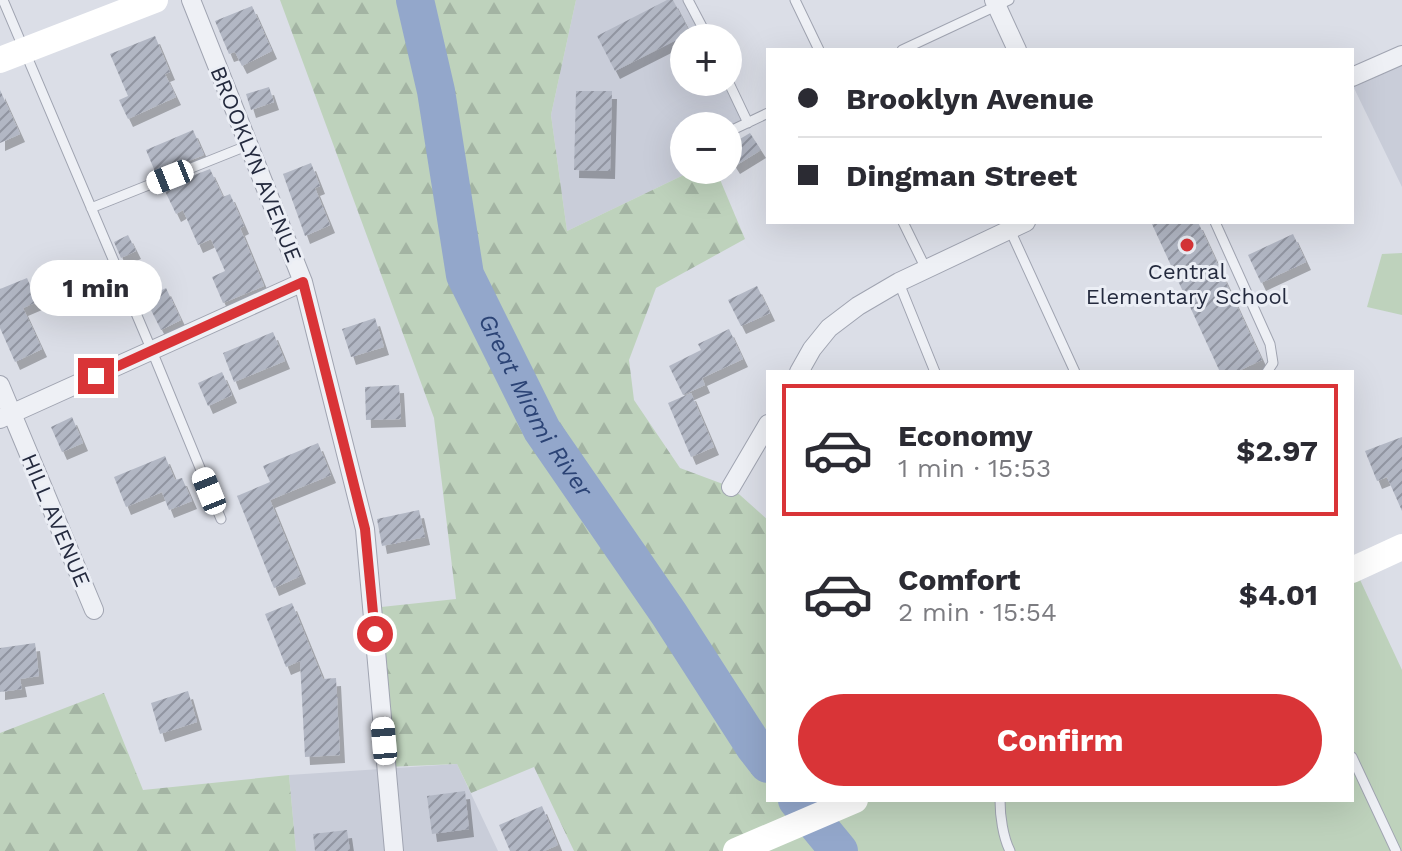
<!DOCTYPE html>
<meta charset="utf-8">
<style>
:root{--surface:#fff;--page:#f2f2f3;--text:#2b2b33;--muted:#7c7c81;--line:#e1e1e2;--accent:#d93437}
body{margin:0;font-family:"Work Sans",sans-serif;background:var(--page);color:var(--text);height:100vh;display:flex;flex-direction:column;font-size:30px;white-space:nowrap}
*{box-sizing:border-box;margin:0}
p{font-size:26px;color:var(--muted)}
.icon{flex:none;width:44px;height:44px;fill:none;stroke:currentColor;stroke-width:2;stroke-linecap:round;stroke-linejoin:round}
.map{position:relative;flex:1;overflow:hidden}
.panel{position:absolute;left:766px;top:370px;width:588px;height:432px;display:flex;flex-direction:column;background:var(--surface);border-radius:0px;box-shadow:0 8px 32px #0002}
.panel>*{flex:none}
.banner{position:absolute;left:766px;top:48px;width:588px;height:176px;border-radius:0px;box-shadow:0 8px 32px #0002;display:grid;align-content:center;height:176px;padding:0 32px;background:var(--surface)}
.tools{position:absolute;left:670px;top:24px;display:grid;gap:16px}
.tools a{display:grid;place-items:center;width:72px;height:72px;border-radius:50%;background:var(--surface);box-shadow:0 8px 32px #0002;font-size:40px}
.end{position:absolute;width:36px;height:36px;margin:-18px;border:10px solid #d93437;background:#fff;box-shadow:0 0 0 4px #fff}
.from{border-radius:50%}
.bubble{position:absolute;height:56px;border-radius:28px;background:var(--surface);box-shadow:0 8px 32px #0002;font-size:26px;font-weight:700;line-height:56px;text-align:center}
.car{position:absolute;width:24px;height:48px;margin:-24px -12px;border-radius:10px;box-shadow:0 0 6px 2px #0007;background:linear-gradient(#fff 24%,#345 0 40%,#fff 0 76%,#345 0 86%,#fff 0)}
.banner b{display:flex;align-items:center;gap:28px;height:76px;font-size:30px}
.banner b+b{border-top:2px solid var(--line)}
.banner i{width:20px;height:20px;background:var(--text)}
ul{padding:14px 0 0;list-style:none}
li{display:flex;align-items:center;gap:24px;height:132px;margin:0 16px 12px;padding:0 16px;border:4px solid transparent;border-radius:0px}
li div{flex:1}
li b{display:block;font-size:30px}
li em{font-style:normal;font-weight:700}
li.active{border-color:var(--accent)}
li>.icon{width:72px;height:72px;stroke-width:1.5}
.primary-button{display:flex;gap:16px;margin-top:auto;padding:16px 32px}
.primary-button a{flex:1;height:92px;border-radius:48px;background:var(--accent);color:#fff;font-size:32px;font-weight:700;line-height:92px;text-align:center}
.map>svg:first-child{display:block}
.built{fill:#c9cdd9}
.forest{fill:url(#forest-firs)}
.park{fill:#bed2bc}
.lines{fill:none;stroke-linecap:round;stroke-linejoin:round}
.river{stroke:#93a7cb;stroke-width:38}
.building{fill:url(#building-hatch);filter:url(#shadow)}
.lane-casing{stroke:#a0a4b1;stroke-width:11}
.street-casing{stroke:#a0a4b1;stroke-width:20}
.lane{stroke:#eef0f5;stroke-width:9}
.street{stroke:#eef0f5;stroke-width:18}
.secondary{stroke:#fff;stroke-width:26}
.route{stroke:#d93437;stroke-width:10}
.poi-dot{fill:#d93437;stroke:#ebeef5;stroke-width:3}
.labels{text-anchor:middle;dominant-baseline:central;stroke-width:6;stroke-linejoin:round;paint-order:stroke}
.street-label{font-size:22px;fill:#242a3e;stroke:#ebeef5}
.poi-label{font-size:22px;fill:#242a3e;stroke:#ebeef5}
.water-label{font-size:24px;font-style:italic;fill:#2b4375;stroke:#ebeef5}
</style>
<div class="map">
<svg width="1402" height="851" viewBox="0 0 1402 851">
<defs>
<pattern id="forest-firs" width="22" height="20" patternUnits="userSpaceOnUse" patternTransform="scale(2)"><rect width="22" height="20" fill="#bed2bc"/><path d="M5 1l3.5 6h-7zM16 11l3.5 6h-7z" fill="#a3b4a3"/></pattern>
<pattern id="building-hatch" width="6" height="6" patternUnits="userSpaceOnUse" patternTransform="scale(2)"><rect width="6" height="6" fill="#b2b7c4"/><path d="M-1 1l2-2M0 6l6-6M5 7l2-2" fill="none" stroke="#9195a1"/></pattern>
<filter id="shadow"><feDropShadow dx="5" dy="8" stdDeviation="0" flood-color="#0004"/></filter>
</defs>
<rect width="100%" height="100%" fill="#dbdee7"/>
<path class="built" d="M576 0H688L708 38H684V82H728L748 123 728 132V126H684V170H694L567 231 551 115Z
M1402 55V187L1352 84Z
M457 764 498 851H296L289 775Z"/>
<path class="forest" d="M280 0H576L551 115 567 231 694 170H716L745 239 656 288 629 360 634 400 680 468 731 487 768 520V800H855L736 851H574L534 767 471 793 457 764 386 767 372 608 456 599 434 418Z
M104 693 143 790 289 775 296 851H0V733Z"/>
<path class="park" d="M1402 253V315L1367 307 1382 254Z
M1355 569 1402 670V851H736L855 800H1352V570Z"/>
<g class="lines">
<g class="river">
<path id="s1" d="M415 0 436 91 465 275 542 430 669 614 754 746 768 764"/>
<path d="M797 800 839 851"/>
</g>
</g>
<path class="building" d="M667 0H673L690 33 615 71 597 36Z
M252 6 272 51 242 66 235 52 229 54 215 21Z
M155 36 170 72 165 74 176 97 128 119 119 100 128 96 110 54Z
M269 87 274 102 251 110 246 94Z
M0 90 20 134 0 143Z
M576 91H612L610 171 574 170Z
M193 130 204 155 156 174 146 150Z
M750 133 761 150 735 166 728 155V146Z
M311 163 320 186 315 188 330 225 305 236 283 174Z
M210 169 223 197 230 194 244 226 240 228 264 286 223 303 212 277 225 271 211 239 198 245 183 210 176 214 163 187Z
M1151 222H1198L1262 360 1236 372H1220Z
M1293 234 1306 262 1261 283 1248 255Z
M128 235 136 251 121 258 114 242Z
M27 278 37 302 23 308 42 349 15 362 0 328V289Z
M757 286 770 313 741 326 728 300Z
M166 288 181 320 161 330 145 298Z
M375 318 384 347 351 357 342 329Z
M729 329 743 359 702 378 705 385 683 395 669 366 701 350 698 344Z
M273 332 285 361 234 382 223 353Z
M222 372 232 395 208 406 198 383Z
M399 385 401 419 366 420 365 387Z
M691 393 714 447 691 457 668 403Z
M72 417 83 443 62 452 51 427Z
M1402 437V511L1387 477 1377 481 1365 451Z
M318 443 331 475 270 500 301 576 274 588 237 496 270 482 263 466Z
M165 456 175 480 182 478 192 501 169 510 162 492 126 507 114 477Z
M419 510 425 537 382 546 377 519Z
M292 603 323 679 336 678 340 755 305 757 300 661 286 667 265 614Z
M35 643 39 676 20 679 22 689 0 692V648Z
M188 691 197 722 160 734 151 703Z
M465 791 469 829 432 834 427 796Z
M542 806 558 845 544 851H510L499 825Z
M347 830 350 851H315L313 834Z"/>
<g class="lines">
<g class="lane-casing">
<path id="lane" d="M3 0 152 351 221 519
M688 0 708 38
M795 0 819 50
M902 50 1009 0
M728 81 748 123
M728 132 768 113
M91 208 249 145
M903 222 926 269
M1215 222 1270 344 1273 363 1267 372
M1010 230 1075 372
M899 283 935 372
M1352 757 1396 851
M1000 800C1000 816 1003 837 1010 851"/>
</g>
<g class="street-casing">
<path id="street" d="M191 0 303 282 365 529 394 851
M994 0 1017 50
M1352 77 1402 55
M799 372 812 349 829 328 858 306 899 282 1026 222
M0 385 94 610
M0 419 303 282
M731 487 768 424"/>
</g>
<use href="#lane" class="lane"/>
<use href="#street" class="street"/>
<path class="secondary" d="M0 60 155 0
M1352 570 1402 547
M736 851 855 800"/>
</g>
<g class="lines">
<path class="route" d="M96 376 303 282 365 529 375 634"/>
</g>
<circle class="poi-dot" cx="1187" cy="245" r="8"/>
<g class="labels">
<g class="street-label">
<text transform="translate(256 164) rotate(68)">BROOKLYN AVENUE</text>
<text transform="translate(56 520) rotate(67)">HILL AVENUE</text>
</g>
<g class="poi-label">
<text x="1187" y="271">Central<tspan x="1187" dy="25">Elementary School</tspan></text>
</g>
<g class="water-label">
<text stroke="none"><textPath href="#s1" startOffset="428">Great Miami River</textPath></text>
</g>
</g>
</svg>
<div class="tools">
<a>+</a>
<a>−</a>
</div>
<i class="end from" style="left:375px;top:634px"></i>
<i class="end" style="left:96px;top:376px"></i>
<div class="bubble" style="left:30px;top:260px;width:132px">1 min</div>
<i class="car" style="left:170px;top:177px;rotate:248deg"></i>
<i class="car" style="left:209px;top:491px;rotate:338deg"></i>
<i class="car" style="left:384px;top:741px;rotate:355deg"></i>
<div class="banner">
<b><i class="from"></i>Brooklyn Avenue</b>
<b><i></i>Dingman Street</b>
</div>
<section class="panel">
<ul>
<li class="active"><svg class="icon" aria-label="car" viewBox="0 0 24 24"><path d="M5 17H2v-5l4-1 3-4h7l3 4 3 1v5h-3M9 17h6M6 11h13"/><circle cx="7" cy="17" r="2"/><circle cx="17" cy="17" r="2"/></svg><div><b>Economy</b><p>1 min · 15:53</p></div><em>$2.97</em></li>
<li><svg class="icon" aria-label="car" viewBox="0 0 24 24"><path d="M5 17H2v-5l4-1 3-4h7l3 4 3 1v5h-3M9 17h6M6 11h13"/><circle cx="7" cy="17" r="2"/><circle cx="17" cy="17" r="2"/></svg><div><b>Comfort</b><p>2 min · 15:54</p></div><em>$4.01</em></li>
</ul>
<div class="primary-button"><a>Confirm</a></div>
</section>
</div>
